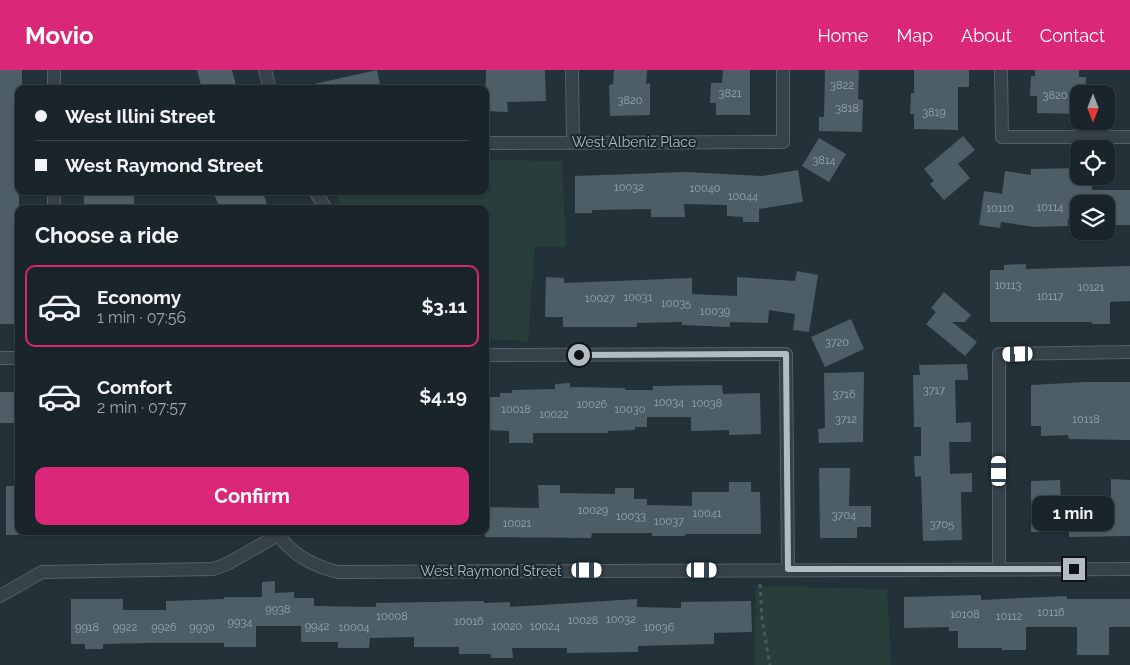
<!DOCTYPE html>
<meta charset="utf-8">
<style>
:root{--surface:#1a252b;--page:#232d33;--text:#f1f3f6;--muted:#9fa5a9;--line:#384247;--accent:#db2777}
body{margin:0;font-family:Raleway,sans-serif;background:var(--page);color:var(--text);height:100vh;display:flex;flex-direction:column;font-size:19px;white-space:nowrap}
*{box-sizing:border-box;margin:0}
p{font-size:16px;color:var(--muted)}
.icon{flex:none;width:28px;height:28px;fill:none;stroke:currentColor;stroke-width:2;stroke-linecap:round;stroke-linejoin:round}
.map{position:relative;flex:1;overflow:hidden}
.details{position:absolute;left:15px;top:135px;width:474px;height:330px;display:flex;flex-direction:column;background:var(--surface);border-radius:10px;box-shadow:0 1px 4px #0004,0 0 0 1px var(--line)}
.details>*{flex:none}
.hud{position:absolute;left:15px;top:15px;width:474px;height:110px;border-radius:10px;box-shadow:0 1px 4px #0004,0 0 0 1px var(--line);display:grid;align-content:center;height:110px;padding:0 20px;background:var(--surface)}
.needle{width:32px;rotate:180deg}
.controls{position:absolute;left:1070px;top:15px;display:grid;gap:10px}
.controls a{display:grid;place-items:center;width:45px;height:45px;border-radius:10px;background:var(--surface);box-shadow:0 1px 4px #0004,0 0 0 1px var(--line);font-size:25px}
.end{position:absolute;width:22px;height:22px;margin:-11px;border:6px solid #b1bdc5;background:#111;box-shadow:0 0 0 2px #111}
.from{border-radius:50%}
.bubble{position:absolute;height:35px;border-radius:10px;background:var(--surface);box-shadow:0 1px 4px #0004,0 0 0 1px var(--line);font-size:16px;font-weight:700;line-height:35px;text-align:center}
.car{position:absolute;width:15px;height:30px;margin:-15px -8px;border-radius:6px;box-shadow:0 0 4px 1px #0007;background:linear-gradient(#fff 24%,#345 0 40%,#fff 0 76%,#345 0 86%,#fff 0)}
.hud b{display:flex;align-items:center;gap:18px;height:48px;font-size:19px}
.hud b+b{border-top:1px solid var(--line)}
.hud i{width:12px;height:12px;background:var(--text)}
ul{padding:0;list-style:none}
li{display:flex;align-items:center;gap:15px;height:82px;margin:0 10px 8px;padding:0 10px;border:2px solid transparent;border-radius:10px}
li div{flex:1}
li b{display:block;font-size:19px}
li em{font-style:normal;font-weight:700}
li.active{border-color:var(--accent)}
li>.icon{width:45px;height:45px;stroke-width:1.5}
h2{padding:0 20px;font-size:22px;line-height:60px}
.cta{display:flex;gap:10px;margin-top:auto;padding:10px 20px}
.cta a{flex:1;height:58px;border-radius:10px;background:var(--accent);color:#fff;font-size:20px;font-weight:700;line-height:58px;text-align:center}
header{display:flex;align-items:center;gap:30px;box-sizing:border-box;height:70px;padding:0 25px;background:var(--accent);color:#fff}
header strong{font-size:24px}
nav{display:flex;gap:28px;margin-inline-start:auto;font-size:18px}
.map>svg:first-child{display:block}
.green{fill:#283e3a}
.building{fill:#4e5e67}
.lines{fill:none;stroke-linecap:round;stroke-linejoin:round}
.minor-casing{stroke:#546067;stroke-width:14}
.path{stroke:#465b58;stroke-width:3;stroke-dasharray:4 4;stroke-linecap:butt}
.minor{stroke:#364249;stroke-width:12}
.route{stroke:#b1bdc5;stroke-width:6}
.labels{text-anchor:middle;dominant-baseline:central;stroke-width:4;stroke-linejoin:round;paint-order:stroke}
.number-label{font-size:11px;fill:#98a5ae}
.street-label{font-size:14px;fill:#b1bdc5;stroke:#1b272e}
</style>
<header>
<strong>Movio</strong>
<nav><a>Home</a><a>Map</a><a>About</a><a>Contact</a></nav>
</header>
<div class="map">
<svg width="1130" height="595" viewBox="0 0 1130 595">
<rect width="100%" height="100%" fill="#233139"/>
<path class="green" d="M485 90 562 91 566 177 535 176 528 271 485 269V139H344L333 121H485Z
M756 516 887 519 891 595H754Z"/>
<path class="building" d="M0 0H22V19H19V254H0Z
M197 0H232L237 19H202Z
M377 0 381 19H314V14Z
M486 0H545L546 31 507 32 508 42 485 41Z
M614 0H647L646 14 650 13V45L610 46 609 15 613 14Z
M723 0H750V45H716V33H710L711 13H722Z
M825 0H859L858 29 863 30 862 62 819 61V47H824Z
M914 0H969V17H958V60L914 59V44H910L911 23H914Z
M1035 0H1079V7H1086L1085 24H1079V44L1037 43V26H1030L1031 6H1035Z
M963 66 975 80 958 94 970 108 944 130 930 114 934 111 924 99Z
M819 68 846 84 829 112 802 96Z
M1079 98V106H1091L1092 120H1130V155H1106V134H1079V149H1068V156L1034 157 1001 152 1000 158 979 155 984 121 1002 124 1005 101 1031 105V99Z
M798 100 803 132 759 139V152H743V147L727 146V135L684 134 685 147H651V139L592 140V143H575V106L686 102 762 106Z
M84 121H134V136L84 135Z
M222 121H262L269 139H220L214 124Z
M1026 194V199L1130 196V231L1110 232V254H1092V252H990V200H1004V195Z
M797 201 818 205 809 262 793 260 795 244 769 240 768 253 730 252V257L682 255V252L637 253V257H563V247H545L546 207 564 208V213L692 208V224L737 226V207L795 211Z
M944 222 971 245 965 252H952L977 272 965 286 926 254 936 242 931 238Z
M851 249 864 279 825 297 811 267Z
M967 294 968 310H955L956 353 971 352V372H949L950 404 972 403V422H961L962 470 923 471 921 406 915 407 914 386H921V357H914L913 305H920L919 295Z
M864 302 863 372 819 373 818 359 825 358 824 303Z
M1086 312H1130V370L1069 369 1068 365 1041 366V356H1031V315Z
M570 313V317L625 318V320H653V316L722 315 723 324 760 323 761 364 729 365V360L691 361V347H647V357H635V360L608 361V363H533V373H509V361L485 360V327H500V323H512V320L555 319V314Z
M0 322H19V353H0Z
M819 398H850L849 436H871V457H857V468H820Z
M1111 409 1130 410V466L1069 467V462H1031V411L1060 410 1061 435H1111Z
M729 412H751V422H760L761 464H685V466H652V463H592L591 468 485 467V437L539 438 538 415H560V423L615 424V418H634V429H647V435L692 436V422H729Z
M6 416H19V465H6Z
M275 511V523L294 522V528H314V536L376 537V533L484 531V533L510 532V537L637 529V537L681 538V532L751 531 752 562 714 563V574L638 576V582L567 583V578H512L513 588H491V584H459V577H414V567L370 568 369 578H338V572H301V556H256V577H224V573H148L103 574V579H85V574H71V529H123V540H166V531L224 529V527H262V512Z
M981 525V530L1067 526V529H1130V557H1109V585H1077V557H1026V580H1002V578H958V561H949V557L904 558V527Z"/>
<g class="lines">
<g class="minor-casing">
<path id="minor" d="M54 0V19
M265 0 270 19
M572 0 573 72
M1001 0 1002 67H1130
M485 73 783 72V0
M54 121V139
M315 121 326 139
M485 285 786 284 788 499
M0 288H19
M276 461C289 483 313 496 338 502L1130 499
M999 499V284L1130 282
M0 526 42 502 213 499 227 494 278 465"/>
</g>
<path class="path" d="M760 514 762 549 770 595"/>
<use href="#minor" class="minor"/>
</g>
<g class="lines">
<path class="route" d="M579 285 786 284 788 499H1074"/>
</g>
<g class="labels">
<g class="number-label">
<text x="842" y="15">3822</text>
<text x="730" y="23">3821</text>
<text x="1055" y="25">3820</text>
<text x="630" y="30">3820</text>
<text x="847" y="38">3818</text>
<text x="934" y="42">3819</text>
<text x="824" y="90">3814</text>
<text x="629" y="117">10032</text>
<text x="705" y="118">10040</text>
<text x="743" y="126">10044</text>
<text x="1050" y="137">10114</text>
<text x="1000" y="138">10110</text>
<text x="1008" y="215">10113</text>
<text x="1091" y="217">10121</text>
<text x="1050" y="226">10117</text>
<text x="638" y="227">10031</text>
<text x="600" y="228">10027</text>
<text x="676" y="233">10035</text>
<text x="715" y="241">10039</text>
<text x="837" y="272">3720</text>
<text x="934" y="320">3717</text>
<text x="844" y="324">3716</text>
<text x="669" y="332">10034</text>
<text x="707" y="333">10038</text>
<text x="592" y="334">10026</text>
<text x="516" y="339">10018</text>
<text x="630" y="339">10030</text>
<text x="554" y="344">10022</text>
<text x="846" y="349">3712</text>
<text x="1086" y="349">10118</text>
<text x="593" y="440">10029</text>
<text x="707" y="443">10041</text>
<text x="844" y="445">3704</text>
<text x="631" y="446">10033</text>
<text x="669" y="451">10037</text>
<text x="517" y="453">10021</text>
<text x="942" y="454">3705</text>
<text x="278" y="539">9938</text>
<text x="1051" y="542">10116</text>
<text x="965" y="544">10108</text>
<text x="392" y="546">10008</text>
<text x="1009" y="546">10112</text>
<text x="621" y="549">10032</text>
<text x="583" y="550">10028</text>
<text x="469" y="551">10016</text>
<text x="240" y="552">9934</text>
<text x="317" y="556">9942</text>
<text x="507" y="556">10020</text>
<text x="545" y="556">10024</text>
<text x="87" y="557">9918</text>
<text x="125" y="557">9922</text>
<text x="164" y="557">9926</text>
<text x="202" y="557">9930</text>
<text x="354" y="557">10004</text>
<text x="659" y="557">10036</text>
</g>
<g class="street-label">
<text x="634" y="72">West Albeniz Place</text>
<text x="491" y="501">West Raymond Street</text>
</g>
</g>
</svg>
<div class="controls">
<a><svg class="needle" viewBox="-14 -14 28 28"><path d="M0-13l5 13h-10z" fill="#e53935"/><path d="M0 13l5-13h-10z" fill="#9fa5a9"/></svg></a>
<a><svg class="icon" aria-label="locate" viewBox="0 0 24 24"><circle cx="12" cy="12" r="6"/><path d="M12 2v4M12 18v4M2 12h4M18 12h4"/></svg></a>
<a><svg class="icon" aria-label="layers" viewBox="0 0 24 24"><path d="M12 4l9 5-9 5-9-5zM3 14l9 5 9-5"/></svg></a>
</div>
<i class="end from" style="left:579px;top:285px"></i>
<i class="end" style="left:1074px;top:499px"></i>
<div class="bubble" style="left:1032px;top:426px;width:82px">1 min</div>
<i class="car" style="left:1018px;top:284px;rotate:269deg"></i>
<i class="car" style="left:999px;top:401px;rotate:0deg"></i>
<i class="car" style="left:587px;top:500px;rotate:90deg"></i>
<i class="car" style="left:702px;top:500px;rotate:90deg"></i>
<div class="hud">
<b><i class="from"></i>West Illini Street</b>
<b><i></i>West Raymond Street</b>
</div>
<section class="details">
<h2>Choose a ride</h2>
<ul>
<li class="active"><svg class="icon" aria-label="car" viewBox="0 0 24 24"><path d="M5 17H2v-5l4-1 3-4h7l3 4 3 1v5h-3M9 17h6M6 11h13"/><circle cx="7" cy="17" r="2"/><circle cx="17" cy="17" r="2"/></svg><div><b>Economy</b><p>1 min · 07:56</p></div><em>$3.11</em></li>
<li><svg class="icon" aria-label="car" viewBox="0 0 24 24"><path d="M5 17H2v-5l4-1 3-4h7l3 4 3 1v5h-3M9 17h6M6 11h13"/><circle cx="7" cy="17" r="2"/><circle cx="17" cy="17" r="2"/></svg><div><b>Comfort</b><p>2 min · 07:57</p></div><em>$4.19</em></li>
</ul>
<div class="cta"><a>Confirm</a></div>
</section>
</div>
